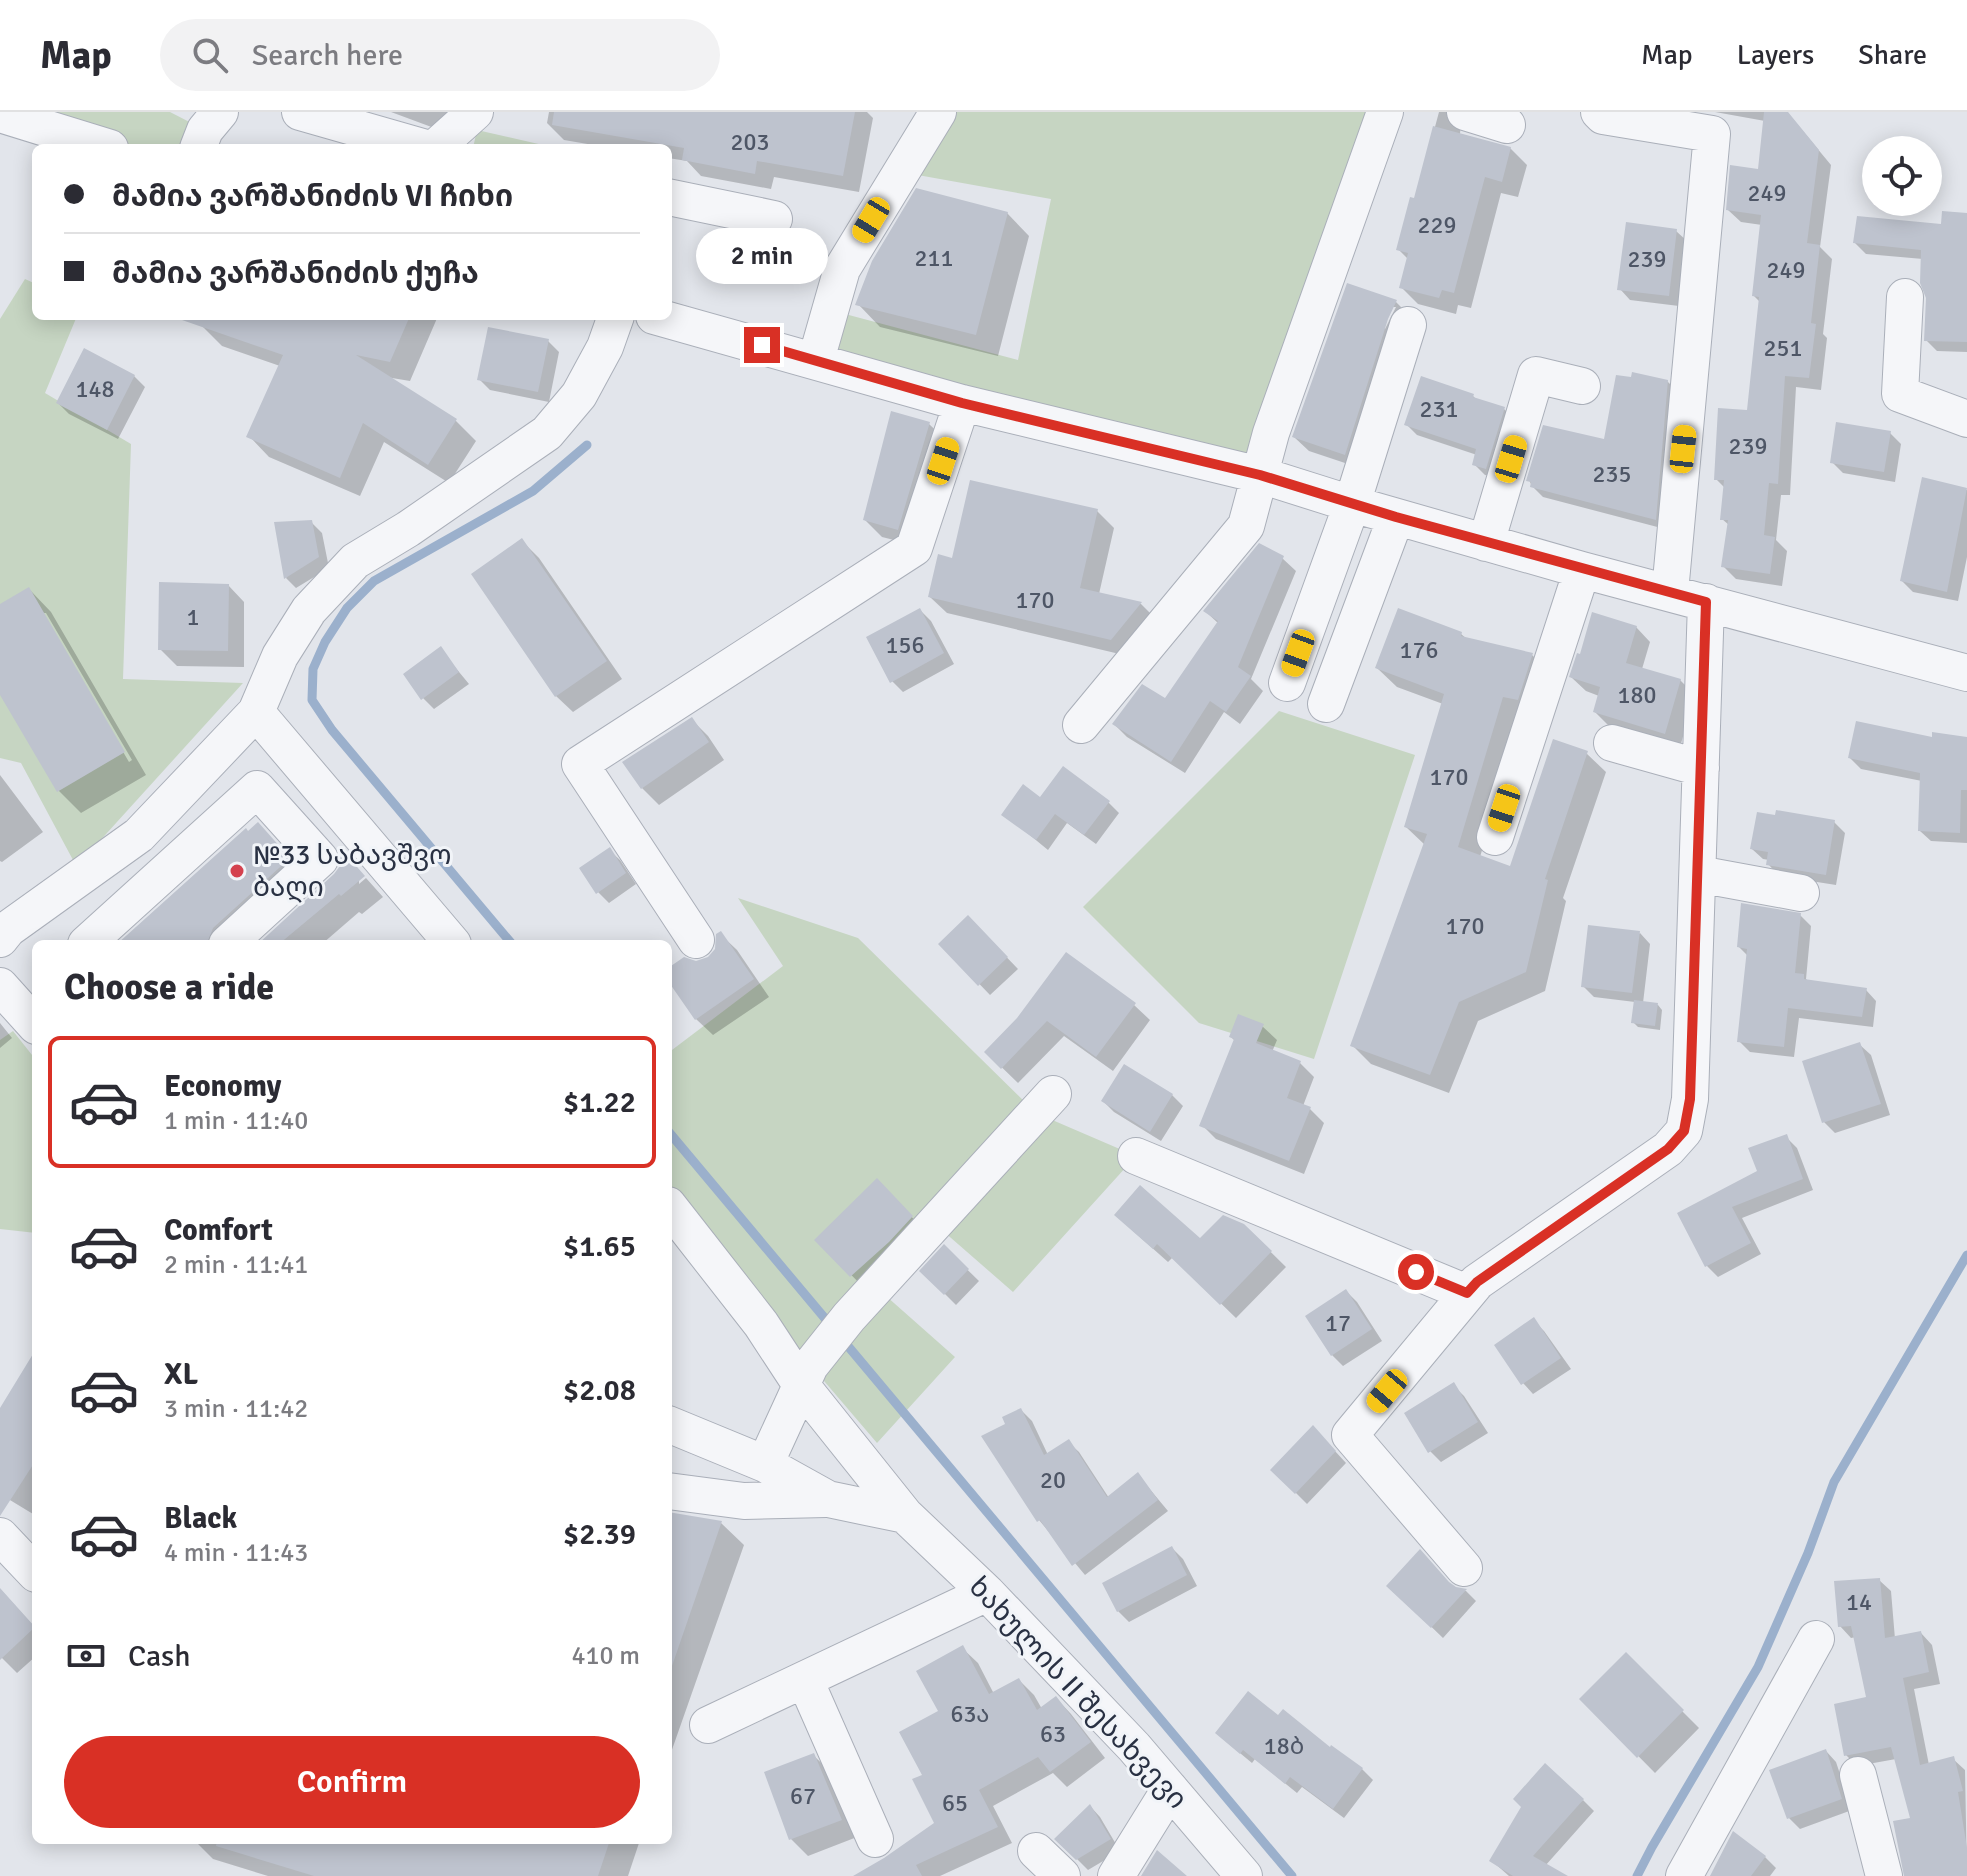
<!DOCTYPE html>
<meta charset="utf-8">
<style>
:root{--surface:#fff;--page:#f2f2f3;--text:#2b2b33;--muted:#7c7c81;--line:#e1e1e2;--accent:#d93025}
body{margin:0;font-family:Signika,"Noto Sans Georgian",sans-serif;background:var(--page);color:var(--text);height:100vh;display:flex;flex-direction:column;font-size:30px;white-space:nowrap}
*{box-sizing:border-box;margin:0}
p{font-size:26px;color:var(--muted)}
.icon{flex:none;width:44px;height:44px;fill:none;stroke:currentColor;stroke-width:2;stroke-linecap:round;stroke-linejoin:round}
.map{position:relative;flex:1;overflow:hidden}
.side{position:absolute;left:32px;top:828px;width:640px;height:904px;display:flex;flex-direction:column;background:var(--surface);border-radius:12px;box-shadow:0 4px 20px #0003}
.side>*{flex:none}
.top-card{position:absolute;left:32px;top:32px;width:640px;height:176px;border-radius:12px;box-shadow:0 4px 20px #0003;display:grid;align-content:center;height:176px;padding:0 32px;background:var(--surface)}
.controls{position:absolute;left:1862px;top:24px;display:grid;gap:16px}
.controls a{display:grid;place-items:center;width:80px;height:80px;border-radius:50%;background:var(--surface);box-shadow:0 4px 20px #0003;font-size:40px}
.end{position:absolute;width:36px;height:36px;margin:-18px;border:10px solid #d93025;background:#fff;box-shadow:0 0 0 4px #fff}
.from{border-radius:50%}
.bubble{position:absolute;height:56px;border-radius:28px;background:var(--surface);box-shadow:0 4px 20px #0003;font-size:26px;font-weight:600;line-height:56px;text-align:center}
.car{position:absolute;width:24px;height:48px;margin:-24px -12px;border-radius:10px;box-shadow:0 0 6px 2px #0007;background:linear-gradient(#f5c518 24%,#345 0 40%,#f5c518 0 76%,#345 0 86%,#f5c518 0)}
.top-card b{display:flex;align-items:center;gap:28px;height:76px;font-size:30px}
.top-card b+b{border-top:2px solid var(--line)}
.top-card i{width:20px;height:20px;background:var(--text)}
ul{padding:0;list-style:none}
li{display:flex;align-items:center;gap:24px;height:132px;margin:0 16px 12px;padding:0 16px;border:4px solid transparent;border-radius:12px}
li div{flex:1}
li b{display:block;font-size:30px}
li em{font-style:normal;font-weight:600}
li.active{border-color:var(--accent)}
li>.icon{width:72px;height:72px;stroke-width:1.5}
h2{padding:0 32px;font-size:36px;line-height:96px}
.pay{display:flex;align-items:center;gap:20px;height:88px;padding:0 32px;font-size:30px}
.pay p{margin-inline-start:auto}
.button{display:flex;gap:16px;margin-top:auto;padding:16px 32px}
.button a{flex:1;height:92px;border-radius:48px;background:var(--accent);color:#fff;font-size:32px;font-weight:600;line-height:92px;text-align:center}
header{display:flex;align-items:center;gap:48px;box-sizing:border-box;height:112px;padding:0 40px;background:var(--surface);border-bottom:2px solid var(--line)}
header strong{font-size:38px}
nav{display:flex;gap:44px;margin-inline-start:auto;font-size:28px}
.search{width:560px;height:72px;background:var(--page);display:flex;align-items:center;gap:20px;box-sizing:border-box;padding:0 28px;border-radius:44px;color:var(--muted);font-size:30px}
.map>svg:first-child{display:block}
.green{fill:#c6d5c2}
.shadow{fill:#0003;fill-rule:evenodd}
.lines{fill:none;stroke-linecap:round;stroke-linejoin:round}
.stream{stroke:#9bb0cc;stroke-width:9}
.building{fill:#bec3ce}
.minor-casing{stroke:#aaafb9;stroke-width:38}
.minor{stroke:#f5f6f9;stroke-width:36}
.route{stroke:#d93025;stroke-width:10}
.poi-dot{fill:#d4424f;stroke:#f1f4f8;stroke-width:3}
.labels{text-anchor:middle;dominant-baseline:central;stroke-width:6;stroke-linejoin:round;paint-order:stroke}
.number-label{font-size:24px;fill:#4e5666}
.poi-label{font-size:28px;fill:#293143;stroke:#f1f4f8;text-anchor:start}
.street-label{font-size:28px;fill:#293143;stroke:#f1f4f8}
</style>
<header>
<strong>Map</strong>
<div class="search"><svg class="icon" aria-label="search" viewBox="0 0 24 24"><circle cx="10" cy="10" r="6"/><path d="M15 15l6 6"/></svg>Search here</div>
<nav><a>Map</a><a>Layers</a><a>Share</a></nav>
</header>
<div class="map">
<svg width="1967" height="1764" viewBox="0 0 1967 1764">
<rect width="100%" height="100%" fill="#e2e5eb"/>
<path class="green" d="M0 0H170L205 18 198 36H110Z
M938 0H1385L1260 363 816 248 830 198 1018 248 1051 87 901 60Z
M477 18 556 36H473Z
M25 167 36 172V204H77L45 281 131 332 123 567 243 571 97 732 73 748 21 651 0 646V207Z
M1279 599 1415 643 1314 947 1199 911 1083 795Z
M738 786 858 826 1036 1001 1136 1044 1013 1180 935 1112 877 1176 955 1245 877 1331 668 1086V941L783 854Z
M13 919 36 948V1121L0 1117V928Z"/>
<path class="shadow" d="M391 0H466L453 23Z
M549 0H867L873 6 859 80 774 65 771 77 701 64 687 49 668 46V36H611L564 28 547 11Z
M1439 0H1469L1461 10 1460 22 1510 36 1527 53 1518 85 1501 81 1471 196 1458 193 1456 202 1418 192 1401 175 1409 148 1398 137 1415 89Z
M1715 0H1787L1831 53 1820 135 1832 147 1823 222 1827 226 1821 278 1796 275 1790 383H1781L1776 428 1787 439 1782 474 1736 467 1723 454 1729 413 1722 407 1726 377 1716 367 1748 300 1761 191 1754 184 1762 113 1741 110 1728 98 1759 59 1765 9Z
M1007 101 1029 124 998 244 880 215 858 192Z
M1967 103V240L1937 239 1926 228 1928 186 1923 147 1866 142 1855 131 1943 114Z
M1676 119 1687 129 1679 194 1630 188 1620 177Z
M1348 173 1396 190 1411 205 1360 356 1309 339 1294 325ZM1392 195H1396L1385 217 1382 215Z
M205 204H438L410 269 386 265 456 309 476 329 449 371 384 330 360 384 269 345 249 324 280 254 222 234 202 214Z
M548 229 559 240 549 290 490 278 479 267Z
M134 264 145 275 118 327 69 302 58 291Z
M1667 269 1678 280 1665 417 1543 385 1532 374 1529 368 1606 329Z
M1473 284 1478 289 1504 297 1514 307 1497 366 1485 363 1474 352 1477 343 1417 323 1406 312Z
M929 312 946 328 914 433 882 425 865 408Z
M1890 321 1901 332 1895 370 1843 361 1832 350Z
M1923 368 1967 378V445L1958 489 1913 480 1902 469Z
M1097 399 1114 416 1099 482 1141 492 1157 508 1128 544 947 501 930 485 954 448Z
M311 410 322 421 329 456 296 476 286 466Z
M522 429 539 446 622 567 573 600 556 584Z
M1282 446 1296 459 1251 567 1263 579 1240 612 1224 600 1185 661 1127 625 1114 612 1166 589 1219 512 1205 499Z
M228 473 244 490V555L177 554 160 537Z
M29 477 51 500 146 663 81 701 59 679 0 579V494ZM42 501H46L132 648 129 650Z
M920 498 931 509 954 552 903 580 892 569Z
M1636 515 1650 530 1642 557 1680 568 1695 583 1680 635 1609 614 1595 600 1599 584 1586 579 1571 565Z
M1461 522 1467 527 1532 543 1551 562 1522 603 1480 745 1512 757 1586 641 1606 660 1563 786 1566 789 1545 879 1478 909 1449 981 1371 952 1352 933 1425 733 1406 715 1443 592 1397 575 1377 556Z
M440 537 469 572 434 597 423 586Z
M691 607 708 624 724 648 659 693 642 676Z
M1967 628V731L1931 729 1920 719 1922 669 1861 657 1850 646Z
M0 663 43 720 2 750 0 749Z
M1041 688 1108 690 1119 701 1096 732 1067 711 1048 738 1004 702Z
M1777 705 1834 710 1845 721 1836 773 1779 764 1769 753V748L1763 747 1752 737Z
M258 713 309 766 237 832H120Z
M609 738 620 748 636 772 609 791 598 780Z
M342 755 359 767V772L366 766 383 785 362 802 359 800 322 832H261Z
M1800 803 1811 814 1806 867 1809 870 1866 878 1876 889 1873 915 1799 906 1794 945 1750 940 1739 929 1748 844 1739 835Z
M968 805 1018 857 990 883 941 832Z
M1640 821 1650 832 1643 891 1658 893 1662 898 1660 918 1638 915 1633 910 1635 890 1594 885 1583 874Z
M720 822 737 838 769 885 713 923 696 907 668 865V858L709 847 717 837Z
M1134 893 1150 908 1113 959 1064 924 1018 971 986 940 1018 907Z
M0 911 12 926 0 936Z
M1262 914 1277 928 1272 940 1300 951 1314 965 1303 994 1310 997 1324 1011 1304 1062 1216 1027 1202 1013 1235 929 1231 925Z
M1860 933 1871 943 1890 1003 1835 1021 1824 1010Z
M1172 983 1183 994 1161 1029 1114 1000 1103 989Z
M1786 1025 1797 1036 1813 1078 1742 1106 1761 1142 1718 1165 1707 1154 1680 1102 1759 1059Z
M877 1069 928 1122 868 1180 817 1128Z
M1243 1113 1286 1155 1236 1206 1173 1145 1168 1150 1132 1118 1201 1129Z
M944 1135 979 1169 956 1193 922 1159Z
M1346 1179 1357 1190 1382 1229 1343 1254 1332 1243Z
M1533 1208 1544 1219 1571 1257 1533 1282 1523 1271Z
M36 1241V1396L33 1402 0 1382V1300Z
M1453 1273 1464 1284 1488 1321 1441 1350 1430 1339Z
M1021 1298 1032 1309 1048 1343 1068 1330 1079 1340 1109 1386 1138 1363 1168 1399 1085 1463 1039 1408 1007 1313Z
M1323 1326 1346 1351 1307 1392 1273 1358Z
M668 1402 721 1411 744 1433 668 1649Z
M1172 1436 1183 1447 1197 1474 1129 1510 1118 1499Z
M1879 1468 1891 1479 1895 1527 1921 1521 1932 1533 1940 1572 1914 1577 1929 1653 1953 1647 1965 1658 1967 1764H1906L1912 1708 1896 1647 1857 1654 1846 1643 1868 1587 1856 1525 1851 1526 1840 1514Z
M1389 1474 1466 1479 1476 1489 1443 1526Z
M0 1477 36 1517V1544L17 1561 0 1544Z
M962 1536 978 1551 994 1582 1019 1568 1034 1583 1042 1597 1056 1586 1071 1602 1105 1646 1067 1675 1053 1661 993 1694 1012 1731 940 1764H856L885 1748 936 1711 924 1664 941 1600Z
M1626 1543 1699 1616 1655 1661 1582 1587Z
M1229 1632 1330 1638 1362 1657 1373 1668 1344 1706 1302 1675 1297 1681 1255 1647 1252 1651Z
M1826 1639 1836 1650 1852 1698 1800 1717 1789 1706Z
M814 1644 831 1660 857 1725 808 1744 791 1727Z
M1583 1688 1594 1699 1545 1754 1550 1764H1509L1492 1749Z
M1090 1694 1100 1705 1120 1739 1088 1758 1057 1727Z
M194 1728H640L628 1764H268L213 1747Z
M1765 1745 1776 1756 1770 1764H1710Z"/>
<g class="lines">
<path class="stream" d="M512 832 332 618 312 588 313 557 325 530 347 496 374 469 533 379 587 333
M668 1019 833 1216
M842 1227 1292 1764
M1637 1764 1652 1735 1758 1555 1808 1441 1834 1370 1967 1143"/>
</g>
<path class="building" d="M554 0H855L843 64 757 49 755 62 682 48 684 36 552 13Z
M1764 0H1788L1819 38 1807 131 1820 133 1811 211 1816 212 1809 266 1785 264 1778 372 1769 371 1764 423 1775 425 1770 462 1721 455 1728 408H1720L1724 368H1714L1718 296 1747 298 1759 185 1752 184 1761 103 1726 98 1730 53 1758 57Z
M1433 14 1511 35 1502 70 1485 65 1454 181 1442 178 1439 186 1399 176 1408 141 1396 138 1410 85 1414 86Z
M916 76 1008 100 976 223 855 193 872 149Z
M1942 99 1967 101V230L1924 229 1926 186 1920 171 1921 138 1853 131 1857 104 1941 112Z
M1626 110 1677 117 1669 184 1617 178Z
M1347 171 1397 188 1388 207 1345 343 1292 325Z
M183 204H410L390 250 356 243 457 307 428 353 363 311 340 366 246 325 283 243 182 208Z
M488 215 549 227 538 280 477 268Z
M84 236 135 263 107 318 56 291Z
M1632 260 1668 268 1656 408 1530 375 1531 370 1526 369 1543 313 1604 327 1616 263 1631 265Z
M1421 264 1474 282 1473 285 1505 295 1486 357 1472 353 1476 337 1404 313Z
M891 299 930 310 898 418 863 408Z
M1836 310 1891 319 1884 360 1830 351Z
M1922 365 1967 376 1947 480 1900 469Z
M970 368 1098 397 1080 476 1142 490 1111 528 928 485 938 442 952 446Z
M312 408 319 445 284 467 274 410Z
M522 426 607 549 555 585 471 462Z
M1259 431 1284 444 1238 555 1251 564 1226 600 1210 589 1171 650 1112 612 1142 572 1165 586 1218 509 1203 499Z
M159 470 229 472 228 539 158 538Z
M29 475 125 640 57 680 0 583V492Z
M920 496 944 541 890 571 866 525Z
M1398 496 1462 520 1461 524 1533 541 1518 588 1503 585 1458 735 1510 754 1553 627 1588 639 1545 767 1548 768 1526 860 1459 890 1430 963 1350 934 1427 722 1404 715 1444 582 1375 556Z
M1592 500 1637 514 1626 551 1681 567 1665 622 1593 600 1600 575 1569 565 1577 541 1580 542Z
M441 534 459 560 421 588 403 562Z
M692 605 709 630 641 677 622 650Z
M1856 609 1932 625V620L1967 625V678H1961L1960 721 1918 719 1920 661 1848 646Z
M1063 654 1110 689 1084 723 1055 702 1036 728 1001 703 1023 672 1040 685Z
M1776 698 1835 708 1826 763 1766 753 1768 740 1750 737 1757 700 1775 703Z
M258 710 290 746 213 816 207 832H117L246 716 248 719Z
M610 735 626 761 596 782 579 756Z
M343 739 365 764 341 784 339 782 279 832H258L334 762 340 754V741Z
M1741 791 1801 801 1795 861 1804 862V867L1867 876 1862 905 1788 896 1784 935 1737 930 1747 837 1737 835Z
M968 803 1008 845 978 874 938 832Z
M1588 813 1640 819 1632 881 1581 875Z
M721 819 754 867 695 908 668 869V856L684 845 696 849 708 845 715 837 716 822Z
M1066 840 1136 891 1096 945 1047 909 1001 957 984 940 1017 906Z
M1634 888 1658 891 1655 914 1631 911Z
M1238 902 1264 912 1256 931 1301 949 1287 986 1311 995 1289 1049 1199 1014 1234 927 1229 925Z
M1860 930 1881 992 1822 1011 1802 949Z
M1124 952 1173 982 1150 1020 1101 989Z
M1787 1022 1803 1067 1732 1095 1751 1131 1705 1155 1677 1101 1757 1059 1748 1036Z
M877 1066 913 1104 889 1130 850 1165 814 1128Z
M1140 1073 1200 1126 1223 1103 1244 1112 1272 1139 1220 1193 1157 1132 1153 1137 1114 1103Z
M944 1132 969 1157 944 1183 919 1159Z
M1346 1177 1372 1217 1331 1244 1305 1204Z
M1534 1205 1561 1246 1521 1273 1494 1233Z
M36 1237V1348L0 1404V1296Z
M1454 1270 1478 1310 1428 1341 1404 1301Z
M1021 1296 1044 1343 1069 1327 1107 1385 1138 1360 1158 1388 1072 1454 1040 1408 1037 1410 981 1324 1005 1312 1002 1305Z
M1313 1313 1336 1339 1295 1382 1270 1358Z
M668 1400 722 1409 672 1554 668 1553Z
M1172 1434 1187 1463 1117 1500 1102 1471Z
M1420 1437 1449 1470 1456 1475 1467 1477 1431 1516 1386 1474Z
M1880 1466 1885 1526 1921 1519 1929 1560 1903 1566 1920 1653 1954 1644 1963 1679 1958 1680 1967 1736V1764H1904L1893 1709 1910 1706 1891 1635 1844 1644 1834 1592 1866 1585 1851 1514 1838 1515 1834 1469Z
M0 1476 35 1515 0 1548Z
M963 1533 989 1582 1019 1566 1037 1598 1056 1584 1091 1630 1050 1660 1038 1645 979 1678 998 1715 916 1753 922 1764H853L884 1746 934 1711 912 1667 922 1663 899 1620 938 1599 916 1559Z
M1626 1540 1684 1598 1637 1646 1579 1587Z
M1248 1579 1278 1603 1283 1597 1330 1635 1331 1633 1363 1656 1333 1697 1290 1665 1285 1672 1243 1638 1240 1642 1215 1621Z
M1826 1637 1842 1687 1787 1707 1769 1658Z
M814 1641 842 1708 789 1728 764 1660Z
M1545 1651 1584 1687 1533 1744 1568 1764H1513L1489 1749 1521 1695 1513 1687Z
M1090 1692 1111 1727 1076 1748 1054 1727Z
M1733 1719 1766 1744 1751 1764H1710Z
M217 1728H610L598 1764H314L216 1734Z
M1157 1738 1187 1764H1141Z"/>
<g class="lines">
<g class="minor-casing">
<path id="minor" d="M300 0 426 36
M1465 0 1507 13
M1599 0 1603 4 1712 22 1670 480
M0 2 110 36
M198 36 205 18 220 0
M435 36 475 0
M668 85 774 107
M1905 185 1900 282 1967 307
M654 204 962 291 1260 363 1352 392 1582 458 1967 561
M816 248 842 157 938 0
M1486 431 1536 263 1582 274
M1287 571 1352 392 1408 213
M1326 592 1396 405
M256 600 453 832
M1081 613 1246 414 1271 321 1385 0
M1612 631 1701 656
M1495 725 1582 458
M1698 762 1801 781
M0 827 8 817 139 723 256 600 280 544 309 498 355 449 408 417 547 321 579 283 605 235 616 204
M696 828 580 652 914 436 962 291
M86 832 257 677 320 747 227 832
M0 874 36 914
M1136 1044 1467 1181
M668 1093 761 1212 801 1273 905 1403 987 1481 1134 1635 1244 1764
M668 1312 765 1352 828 1387 905 1403
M765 1352 810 1254 849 1205 1053 982
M668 1379 744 1389 826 1387
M0 1424 36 1462
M1464 1456 1350 1323 1477 1170 1668 1037 1684 1019 1690 987 1706 490
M805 1568 875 1727
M708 1613 987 1481
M1858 1663 1884 1764
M1036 1739 1062 1764
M1116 1764 1170 1677
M1684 1764 1816 1527"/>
</g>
<use href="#minor" class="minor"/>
</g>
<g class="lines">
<path class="route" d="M762 233 962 291 1260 363 1396 405 1706 490 1690 987 1684 1019 1668 1037 1477 1170 1467 1181 1416 1160"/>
</g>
<circle class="poi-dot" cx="237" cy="759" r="8"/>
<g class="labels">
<g class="number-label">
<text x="750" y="30">203</text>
<text x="1767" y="81">249</text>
<text x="1437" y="113">229</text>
<text x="934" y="146">211</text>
<text x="1647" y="147">239</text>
<text x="1786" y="158">249</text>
<text x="1783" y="236">251</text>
<text x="95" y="277">148</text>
<text x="1439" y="297">231</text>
<text x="1748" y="334">239</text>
<text x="1612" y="362">235</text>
<text x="1035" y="488">170</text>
<text x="193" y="505">1</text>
<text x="905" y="533">156</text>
<text x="1419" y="538">176</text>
<text x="1637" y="583">180</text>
<text x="1449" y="665">170</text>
<text x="1465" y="814">170</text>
<text x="1338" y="1211">17</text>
<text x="1053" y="1368">20</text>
<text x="1859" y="1490">14</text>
<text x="970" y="1602">63ა</text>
<text x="1053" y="1622">63</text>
<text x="1284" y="1634">18ბ</text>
<text x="803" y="1684">67</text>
<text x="955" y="1691">65</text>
</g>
<g class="poi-label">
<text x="253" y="743">№33 საბავშვო<tspan x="253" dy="32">ბაღი</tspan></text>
</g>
<g class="street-label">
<text transform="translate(1078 1581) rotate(47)">ხახულის II შესახვევი</text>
</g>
</g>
</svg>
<div class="controls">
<a><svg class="icon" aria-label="locate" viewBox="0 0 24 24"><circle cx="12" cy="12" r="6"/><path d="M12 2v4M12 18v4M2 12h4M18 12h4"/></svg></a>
</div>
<i class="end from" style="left:1416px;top:1160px"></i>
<i class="end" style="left:762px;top:233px"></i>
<div class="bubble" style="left:696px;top:116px;width:132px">2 min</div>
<i class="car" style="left:871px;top:108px;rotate:211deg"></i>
<i class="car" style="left:1683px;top:337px;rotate:6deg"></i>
<i class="car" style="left:1511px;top:347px;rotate:17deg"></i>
<i class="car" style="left:943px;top:349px;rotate:18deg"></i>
<i class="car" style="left:1298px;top:541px;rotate:200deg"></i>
<i class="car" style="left:1504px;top:696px;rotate:198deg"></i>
<i class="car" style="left:1387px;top:1279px;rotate:220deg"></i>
<div class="top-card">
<b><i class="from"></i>მამია ვარშანიძის VI ჩიხი</b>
<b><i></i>მამია ვარშანიძის ქუჩა</b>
</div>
<section class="side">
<h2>Choose a ride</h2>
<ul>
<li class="active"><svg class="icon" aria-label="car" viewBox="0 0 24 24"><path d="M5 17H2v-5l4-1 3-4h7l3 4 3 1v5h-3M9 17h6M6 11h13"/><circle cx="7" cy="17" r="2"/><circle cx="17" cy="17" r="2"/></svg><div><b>Economy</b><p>1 min · 11:40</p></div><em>$1.22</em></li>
<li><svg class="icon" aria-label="car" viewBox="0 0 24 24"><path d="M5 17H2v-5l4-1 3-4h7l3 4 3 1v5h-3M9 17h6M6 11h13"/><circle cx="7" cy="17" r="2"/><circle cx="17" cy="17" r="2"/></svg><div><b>Comfort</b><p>2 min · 11:41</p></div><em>$1.65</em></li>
<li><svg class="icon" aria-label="car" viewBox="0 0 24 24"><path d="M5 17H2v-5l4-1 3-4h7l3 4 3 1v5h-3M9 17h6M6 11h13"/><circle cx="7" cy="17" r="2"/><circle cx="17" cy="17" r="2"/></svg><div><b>XL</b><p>3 min · 11:42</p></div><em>$2.08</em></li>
<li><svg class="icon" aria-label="car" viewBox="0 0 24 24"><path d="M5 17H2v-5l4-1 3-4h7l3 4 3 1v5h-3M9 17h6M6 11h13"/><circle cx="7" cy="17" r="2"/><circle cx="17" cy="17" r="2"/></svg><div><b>Black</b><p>4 min · 11:43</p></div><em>$2.39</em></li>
</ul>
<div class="pay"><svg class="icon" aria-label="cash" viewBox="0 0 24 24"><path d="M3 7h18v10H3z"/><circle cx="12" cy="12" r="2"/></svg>Cash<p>410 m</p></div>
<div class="button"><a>Confirm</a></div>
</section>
</div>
